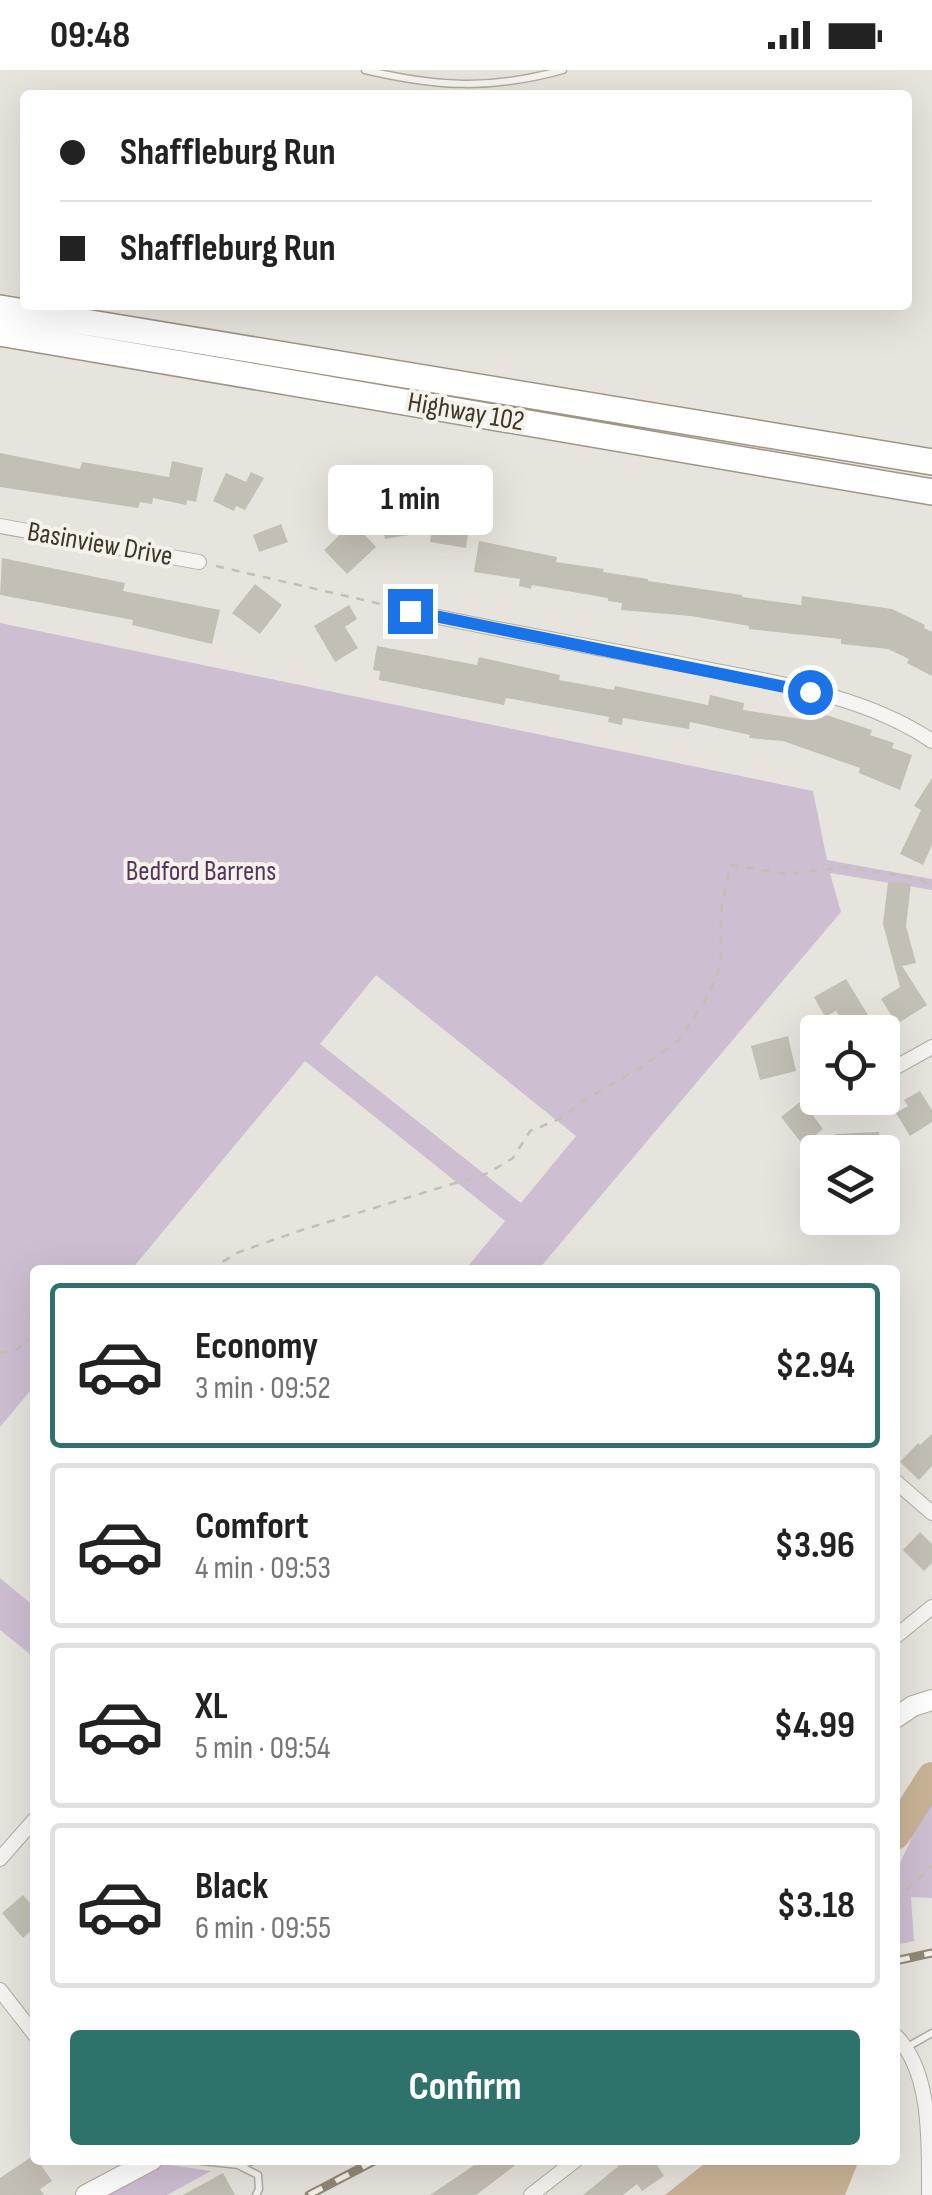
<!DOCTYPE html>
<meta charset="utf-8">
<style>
:root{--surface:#fff;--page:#f2f2f2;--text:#222;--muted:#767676;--line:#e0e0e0;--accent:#2d726b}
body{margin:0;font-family:"Sofia Sans Condensed",sans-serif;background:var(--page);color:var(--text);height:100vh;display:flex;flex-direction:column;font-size:38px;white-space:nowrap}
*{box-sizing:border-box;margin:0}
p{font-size:32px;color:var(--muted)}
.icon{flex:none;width:55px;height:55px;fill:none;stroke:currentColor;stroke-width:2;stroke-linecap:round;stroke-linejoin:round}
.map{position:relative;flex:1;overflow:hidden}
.details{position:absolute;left:30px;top:1195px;width:870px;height:900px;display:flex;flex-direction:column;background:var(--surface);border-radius:10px;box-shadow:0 10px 40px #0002}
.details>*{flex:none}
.top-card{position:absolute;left:20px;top:20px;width:892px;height:220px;border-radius:10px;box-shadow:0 10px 40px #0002;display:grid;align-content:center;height:220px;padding:0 40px;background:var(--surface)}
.controls{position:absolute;left:800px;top:945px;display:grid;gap:20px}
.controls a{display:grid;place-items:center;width:100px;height:100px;border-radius:10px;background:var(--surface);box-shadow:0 10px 40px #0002;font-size:50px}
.end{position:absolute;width:45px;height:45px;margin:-22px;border:12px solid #1a73e8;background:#fff;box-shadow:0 0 0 5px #fff}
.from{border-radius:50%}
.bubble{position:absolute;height:70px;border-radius:10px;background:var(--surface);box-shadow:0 10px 40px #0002;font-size:32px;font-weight:700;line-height:70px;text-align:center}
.top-card b{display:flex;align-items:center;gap:35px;height:95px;font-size:38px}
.top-card b+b{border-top:2px solid var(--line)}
.top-card i{width:25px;height:25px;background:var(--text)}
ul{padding:18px 0 0;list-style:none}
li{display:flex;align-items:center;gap:30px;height:165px;margin:0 20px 15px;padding:0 20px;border:5px solid var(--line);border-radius:10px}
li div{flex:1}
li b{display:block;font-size:38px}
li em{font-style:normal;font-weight:700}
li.active{border-color:var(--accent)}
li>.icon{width:90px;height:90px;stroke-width:1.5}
.primary-button{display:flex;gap:20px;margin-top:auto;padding:20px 40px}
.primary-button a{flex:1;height:115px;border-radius:10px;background:var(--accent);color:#fff;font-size:40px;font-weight:700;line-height:115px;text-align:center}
.status{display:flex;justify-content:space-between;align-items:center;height:70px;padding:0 50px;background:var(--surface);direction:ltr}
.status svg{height:28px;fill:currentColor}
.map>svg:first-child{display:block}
.green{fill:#cebed2;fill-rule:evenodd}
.water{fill:#c9b396}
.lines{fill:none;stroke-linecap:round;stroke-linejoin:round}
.river{stroke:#c9b396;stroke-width:30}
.building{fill:#c4bfb4}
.service-casing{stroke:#b1ada2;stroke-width:9}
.minor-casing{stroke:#b1ada2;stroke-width:16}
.primary-casing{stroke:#b4ab9c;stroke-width:22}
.motorway-casing{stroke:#9f9584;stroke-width:28}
.path{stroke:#c3bfb7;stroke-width:2.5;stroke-dasharray:8 8;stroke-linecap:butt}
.service{stroke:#f6f4f0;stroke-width:6}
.minor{stroke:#f6f4f0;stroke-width:14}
.primary{stroke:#fff;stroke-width:20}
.motorway{stroke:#fff;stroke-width:25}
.rail-casing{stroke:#928876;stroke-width:9}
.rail{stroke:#f5f2ec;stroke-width:5;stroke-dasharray:15;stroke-linecap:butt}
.route{stroke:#1a73e8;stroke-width:12}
.labels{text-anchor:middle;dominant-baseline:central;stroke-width:8;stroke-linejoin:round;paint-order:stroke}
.street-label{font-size:28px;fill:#3f3726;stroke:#f5f2ec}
.park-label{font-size:28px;fill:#55335b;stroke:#f5f2ec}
</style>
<div class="status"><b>09:48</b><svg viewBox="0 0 49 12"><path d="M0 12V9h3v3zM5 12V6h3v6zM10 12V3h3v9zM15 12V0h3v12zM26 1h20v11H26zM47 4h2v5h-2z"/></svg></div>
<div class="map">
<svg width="932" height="2125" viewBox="0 0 932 2125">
<rect width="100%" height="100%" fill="#e7e4dd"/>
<path class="green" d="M0 553 813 721 827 790 932 809V820L830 803 841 842 538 1200H465L505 1151 305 991 131 1200H35V1315L0 1357ZM376 905 576 1066 521 1133 320 974Z
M0 1508 35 1537V1588L0 1560Z
M932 1708V1828L911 1827 914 1871 895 1875V1803L910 1772 917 1743Z
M163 2094 211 2101 167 2125H103Z"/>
<path class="water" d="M709 2090H859L845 2125H665Z"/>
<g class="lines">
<path class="river" d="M895 1765 932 1707"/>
</g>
<path class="building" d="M0 383 80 399 82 392 169 407 172 391 203 398 196 432 187 430 186 435 153 428 152 434 140 432 138 438 0 417Z
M251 402 264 408 245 440 236 436 234 441 213 431 226 403 246 412Z
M418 436V440L470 449 466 478 430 472 432 461 385 469 380 442Z
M353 452 376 477 347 504 324 480Z
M281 454 288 472 259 482 253 465Z
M479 471 557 487 556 492 604 499 603 502 648 509V511L742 525V527L801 535 802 526 892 539 925 555 924 558 932 562V606L907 593 909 589 888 579 841 574V569L749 559V556L691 546 621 540 622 533 608 531V528L532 515 531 519 519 516 520 509 474 502Z
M2 488 125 513 123 521 220 540 212 574 132 555 133 550 0 525Z
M255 514 282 535 260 564 232 543Z
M349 535 357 549 345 557 358 578 335 592 314 556Z
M377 576 477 595 479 587 560 605 559 610 614 620 615 616 708 635 710 625 744 633 743 640 807 650 811 640 872 660 870 665 894 673 892 678 912 685 900 720 859 703 860 698 783 671 749 668 750 665 690 652 689 659 623 648 622 655 608 652 609 647 506 628 504 635 379 610 380 601 373 600Z
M932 708V775L923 795 900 784 921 740 914 736Z
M888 812 911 814 906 856 916 893 902 896 927 935 897 954 881 929 900 917 883 854Z
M846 909 868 945 846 957 836 941 825 947 814 927Z
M788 966 796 1001 760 1010 751 976Z
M920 1021 932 1040V1052L910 1066 896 1043 908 1036 904 1030Z
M810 1024 821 1038 812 1044 823 1059 803 1075 781 1047Z
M879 1062 880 1082H836L835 1064Z
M932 1364V1396L919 1410 900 1392 918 1373 920 1375Z
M920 1462 932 1474V1493L924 1501 903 1480Z
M23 1825 35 1839V1857L23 1868 2 1843Z
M34 2085 52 2111 40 2119 44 2125H0V2108Z
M482 2090H522L476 2125H430Z
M626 2090H654L664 2106 642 2121 637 2114 623 2125H583Z
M223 2103 235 2125H183Z"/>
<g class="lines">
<g class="service-casing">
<path id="service" d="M365 0C438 17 490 20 563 0
M909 1976 932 1963
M193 2090 239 2095 256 2090
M240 2096 258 2105 259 2119 256 2125"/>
</g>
<g class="minor-casing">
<path id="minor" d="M0 456 199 492
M410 541C502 561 594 577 686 595 769 612 861 623 932 671
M882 1005 932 977
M895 1411 932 1443
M895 1567 932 1537
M0 1789 35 1749
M0 1920 35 1965
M895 1965C932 2001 929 2073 929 2125
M531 2125 576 2090"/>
</g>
<g class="primary-casing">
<path id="primary" d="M895 1648 913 1636 932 1630
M86 2125 152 2090"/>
</g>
<g class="motorway-casing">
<path id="motorway" d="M0 238 932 392
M0 263 932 422"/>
</g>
<path class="path" d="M216 496 394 537
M209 1200 239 1182 302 1160 488 1103 513 1088 530 1061 562 1048 581 1032 640 998 679 970 707 928 721 894V842L730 795 787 804 846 797 917 808 932 816
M0 1283 15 1281 35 1265
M895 1831 932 1796"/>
<use href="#service" class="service"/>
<use href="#minor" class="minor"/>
<use href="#primary" class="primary"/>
<use href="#motorway" class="motorway"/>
<g class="rail-casing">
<path id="rail" d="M895 1891 932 1883
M309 2125 376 2090"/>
</g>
<use href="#rail" class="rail"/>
</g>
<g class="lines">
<path class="route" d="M410 541 810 622"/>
</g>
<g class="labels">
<g class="street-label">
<text transform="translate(466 342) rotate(10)">Highway 102</text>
<text transform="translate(100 474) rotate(10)">Basinview Drive</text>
</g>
<g class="park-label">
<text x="201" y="801">Bedford Barrens</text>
</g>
</g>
</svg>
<div class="controls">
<a><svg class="icon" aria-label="locate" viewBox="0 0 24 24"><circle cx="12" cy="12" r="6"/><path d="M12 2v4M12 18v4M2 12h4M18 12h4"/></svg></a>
<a><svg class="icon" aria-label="layers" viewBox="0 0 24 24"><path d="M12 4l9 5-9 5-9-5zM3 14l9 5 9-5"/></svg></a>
</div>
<i class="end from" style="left:810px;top:622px"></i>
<i class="end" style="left:410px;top:541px"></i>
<div class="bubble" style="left:328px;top:395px;width:165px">1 min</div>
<div class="top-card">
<b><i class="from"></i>Shaffleburg Run</b>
<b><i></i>Shaffleburg Run</b>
</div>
<section class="details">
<ul>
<li class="active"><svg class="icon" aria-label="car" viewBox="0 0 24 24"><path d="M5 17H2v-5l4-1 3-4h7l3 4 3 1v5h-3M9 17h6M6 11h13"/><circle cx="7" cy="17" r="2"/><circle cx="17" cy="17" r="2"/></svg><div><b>Economy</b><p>3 min · 09:52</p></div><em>$2.94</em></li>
<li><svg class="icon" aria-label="car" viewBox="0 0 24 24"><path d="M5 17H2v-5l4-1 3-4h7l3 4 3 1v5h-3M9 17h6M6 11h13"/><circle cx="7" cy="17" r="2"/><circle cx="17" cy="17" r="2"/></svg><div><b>Comfort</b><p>4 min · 09:53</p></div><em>$3.96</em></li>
<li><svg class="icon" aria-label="car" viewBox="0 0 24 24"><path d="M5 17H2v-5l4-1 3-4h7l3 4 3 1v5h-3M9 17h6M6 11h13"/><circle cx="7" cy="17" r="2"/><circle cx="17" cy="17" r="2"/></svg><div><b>XL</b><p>5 min · 09:54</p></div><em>$4.99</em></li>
<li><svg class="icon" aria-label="car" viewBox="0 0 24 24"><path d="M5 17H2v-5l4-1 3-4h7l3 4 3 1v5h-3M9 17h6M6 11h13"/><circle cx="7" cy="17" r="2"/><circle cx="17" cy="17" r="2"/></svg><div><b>Black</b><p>6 min · 09:55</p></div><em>$3.18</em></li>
</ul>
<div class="primary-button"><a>Confirm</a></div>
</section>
</div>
